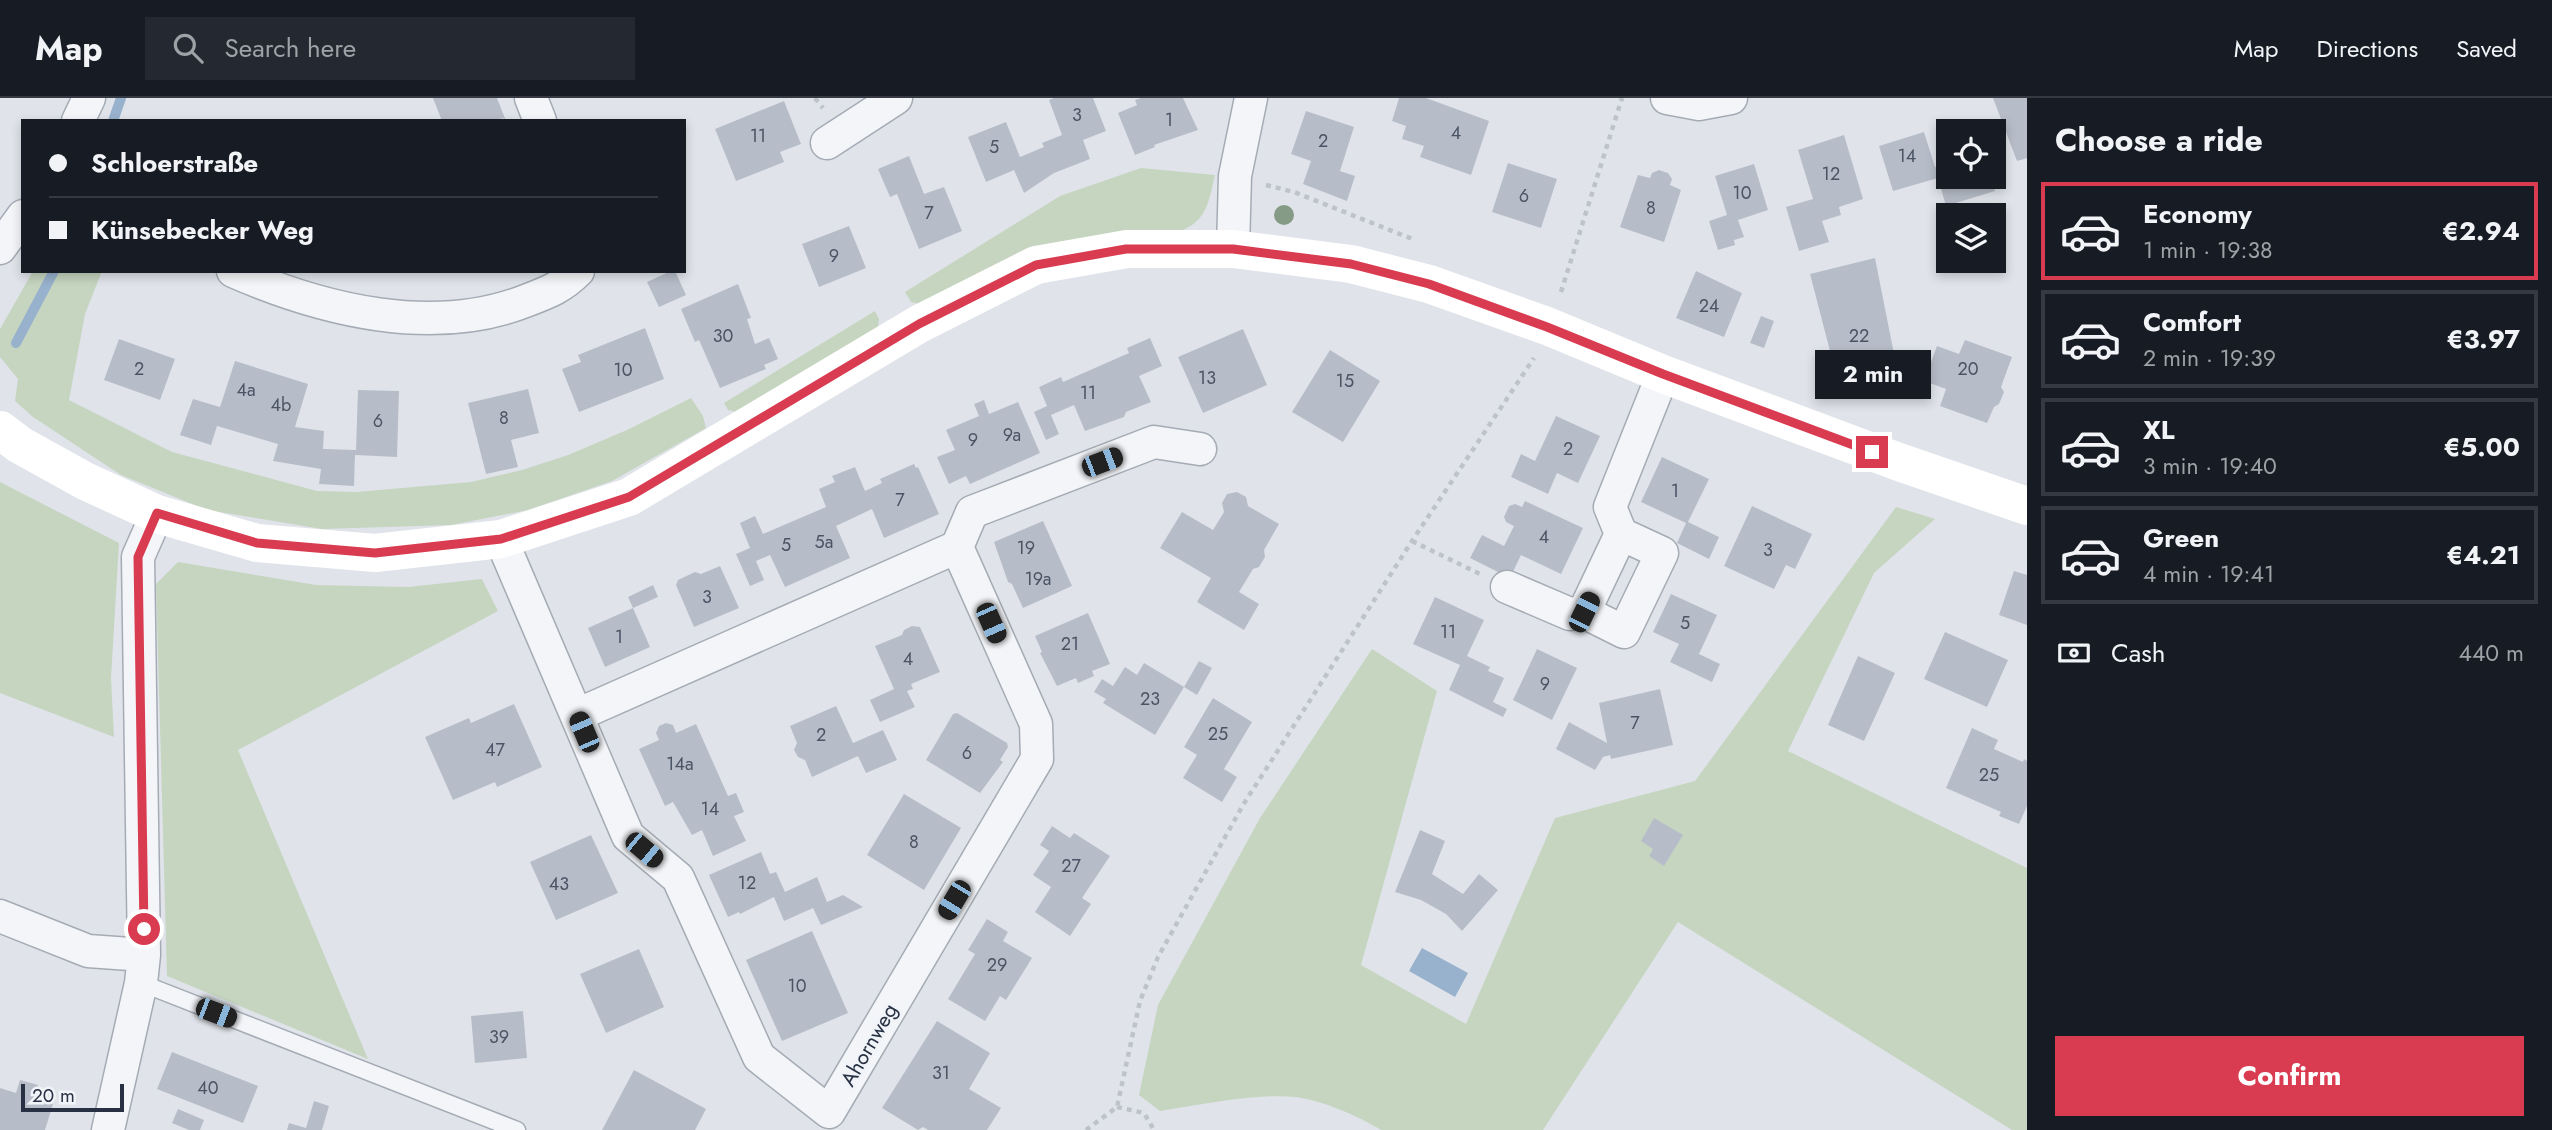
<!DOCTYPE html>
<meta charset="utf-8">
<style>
:root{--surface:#171b24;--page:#242831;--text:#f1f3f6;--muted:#9ea1a6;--line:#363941;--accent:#d93b50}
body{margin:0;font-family:Jost,sans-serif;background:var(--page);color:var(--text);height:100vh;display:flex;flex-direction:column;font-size:26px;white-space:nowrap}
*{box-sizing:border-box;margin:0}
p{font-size:23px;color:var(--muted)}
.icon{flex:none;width:38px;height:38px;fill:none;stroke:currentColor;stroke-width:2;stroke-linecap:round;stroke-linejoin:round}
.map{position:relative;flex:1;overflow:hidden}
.details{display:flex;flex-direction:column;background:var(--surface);width:525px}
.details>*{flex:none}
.top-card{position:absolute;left:21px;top:21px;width:665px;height:154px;border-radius:0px;box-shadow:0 4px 10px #0003;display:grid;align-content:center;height:154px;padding:0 28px;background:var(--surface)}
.fabs{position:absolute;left:1936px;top:21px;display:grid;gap:14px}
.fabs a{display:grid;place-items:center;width:70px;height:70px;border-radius:0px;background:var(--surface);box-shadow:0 4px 10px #0003;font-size:35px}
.scale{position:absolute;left:21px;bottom:18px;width:103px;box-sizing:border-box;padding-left:7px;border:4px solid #273143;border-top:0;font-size:19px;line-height:24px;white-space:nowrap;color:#273143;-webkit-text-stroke:5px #f0f3f7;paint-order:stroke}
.end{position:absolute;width:32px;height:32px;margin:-16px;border:9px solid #d93b50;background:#fff;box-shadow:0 0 0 4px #fff}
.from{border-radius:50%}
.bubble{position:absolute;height:49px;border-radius:0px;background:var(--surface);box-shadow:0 4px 10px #0003;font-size:23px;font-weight:700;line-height:49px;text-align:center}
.car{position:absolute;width:21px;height:42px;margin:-21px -10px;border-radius:9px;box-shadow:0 0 5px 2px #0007;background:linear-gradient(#222 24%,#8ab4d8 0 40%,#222 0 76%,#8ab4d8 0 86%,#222 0)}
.top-card b{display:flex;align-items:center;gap:24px;height:66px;font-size:26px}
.top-card b+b{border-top:2px solid var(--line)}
.top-card i{width:18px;height:18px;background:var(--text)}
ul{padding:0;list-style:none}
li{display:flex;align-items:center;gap:21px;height:98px;margin:0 14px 10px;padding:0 14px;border:4px solid var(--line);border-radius:0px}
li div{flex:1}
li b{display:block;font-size:26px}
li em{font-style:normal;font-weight:700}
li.on{border-color:var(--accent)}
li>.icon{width:63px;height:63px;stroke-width:1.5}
h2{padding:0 28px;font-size:32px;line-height:84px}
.pay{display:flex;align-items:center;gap:18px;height:77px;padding:0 28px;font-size:26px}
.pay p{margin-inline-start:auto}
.cta{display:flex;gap:14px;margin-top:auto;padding:14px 28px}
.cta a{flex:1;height:80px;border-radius:0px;background:var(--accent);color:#fff;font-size:28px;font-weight:700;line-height:80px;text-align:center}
header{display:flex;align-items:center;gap:42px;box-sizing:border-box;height:98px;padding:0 35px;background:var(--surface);border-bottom:2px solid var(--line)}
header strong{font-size:33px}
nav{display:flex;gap:38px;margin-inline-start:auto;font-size:24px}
.search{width:490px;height:63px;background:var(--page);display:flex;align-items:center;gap:18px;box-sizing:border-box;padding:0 24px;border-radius:0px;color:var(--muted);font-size:26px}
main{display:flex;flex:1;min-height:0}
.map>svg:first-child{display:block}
.green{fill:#c5d5c0}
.water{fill:#98b1cd}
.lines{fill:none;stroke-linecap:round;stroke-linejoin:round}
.stream{stroke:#98b1cd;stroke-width:10}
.building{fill:#b7bdc8}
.lane-casing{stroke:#a5abb5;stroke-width:19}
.street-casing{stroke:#a5abb5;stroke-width:35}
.path{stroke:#bec2c9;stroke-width:4.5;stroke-dasharray:5 5;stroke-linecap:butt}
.lane{stroke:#f3f5f8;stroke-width:16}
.street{stroke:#f3f5f8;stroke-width:32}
.secondary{stroke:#fff;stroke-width:38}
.tree{fill:#859b85}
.route{stroke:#d93b50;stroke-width:9}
.labels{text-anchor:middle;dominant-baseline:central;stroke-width:5;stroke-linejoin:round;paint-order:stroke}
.number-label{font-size:18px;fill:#4b5464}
.street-label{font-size:21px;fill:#273143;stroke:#f0f3f7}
</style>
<header>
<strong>Map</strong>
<div class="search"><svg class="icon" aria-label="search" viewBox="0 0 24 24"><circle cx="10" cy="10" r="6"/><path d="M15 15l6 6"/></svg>Search here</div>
<nav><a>Map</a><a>Directions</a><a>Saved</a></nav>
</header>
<main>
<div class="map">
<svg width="2027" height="1032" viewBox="0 0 2027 1032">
<rect width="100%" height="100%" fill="#e0e4ea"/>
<path class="green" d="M1141 70 1215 77C1209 101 1208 121 1183 132L924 207 911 204 905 194 1060 98Z
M33 173H102L85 216 69 302 172 354 317 393 356 394 471 384 522 372 568 357 627 332 691 300 703 318 706 330 612 383 528 412 451 427 322 431 207 412 121 377 33 319 15 303 18 281 0 259V231Z
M875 213 879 221 878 229 737 314 728 312 724 305Z
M0 384 119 445 111 580 114 639 0 595Z
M1896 409 1935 421 1874 475 1788 653 2027 770V1032H2012L1678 824 1543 1032H1381C1358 1018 1322 1002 1295 999 1257 995 1199 1007 1160 1013L1139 997 1158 907 1260 720 1372 551 1437 593 1361 867 1466 926 1555 720 1695 683Z
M178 464 316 487 408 489 482 481 498 513 238 652 368 961 167 878 156 486Z"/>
<path class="water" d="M1422 850 1468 875 1455 899 1409 873Z"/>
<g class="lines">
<path class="stream" d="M113 23 121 0
M16 245 54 173"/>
</g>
<path class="building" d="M433 0H497L506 23 503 20 495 23H442Z
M1054 0H1093L1106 33 1083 42 1090 61 1054 75 1024 95 1014 72 986 84 968 39 1006 24 1020 59 1044 49 1042 45 1062 37 1049 2Z
M1141 0H1183L1198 32 1154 47 1155 49 1135 57 1118 15 1137 7 1135 2Z
M1399 0H1426L1489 23 1471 77 1420 59 1424 48 1402 41 1406 28 1392 23Z
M1993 0H2027V60L2017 63Z
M784 3 801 46 780 54 784 64 736 83 715 31Z
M1306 13 1354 29 1340 73 1355 78 1347 103 1303 86 1311 63 1291 56Z
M1924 34 1935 69 1948 65V79H1973L1975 83 1990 79 1995 93 1946 108 1938 80 1893 93 1879 48Z
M1844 37 1863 101 1839 109 1841 117 1822 123 1829 144 1799 153 1786 109 1813 101 1798 52Z
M909 58 924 96 944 89 962 133 919 151 897 96 890 99 878 71Z
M1508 65 1557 81 1541 130 1492 114Z
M1754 66 1768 112 1738 122 1744 139 1734 142 1735 147 1718 152 1709 123 1727 117 1715 78Z
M1659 72 1668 75 1672 81 1670 87 1681 92 1664 144 1620 129 1638 77 1650 80 1652 75Z
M849 128 866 170 819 189 802 146Z
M1875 160 1896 266 1837 280 1810 176Z
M671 173H675L686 197 659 209 647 184Z
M1696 173 1742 195 1724 239 1676 220Z
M738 186 751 220 747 221 755 246 769 240 778 261 764 267 766 271 720 290 699 242 695 244 681 211Z
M1761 218 1774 223 1764 250 1750 245Z
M645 230 664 281 579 314 562 271 581 264 578 257Z
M1243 231 1267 287 1203 315 1178 259Z
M1150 240 1162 268 1139 278 1151 304 1126 314 1124 319 1085 333 1074 307 1051 317 1059 336 1046 342 1034 314 1047 308 1039 289 1061 279 1063 284 1129 255 1127 250Z
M119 241 175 261 160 302 104 282Z
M1965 242 2012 259 2001 289 2004 294 1999 306 1994 309 1987 325 1940 308 1946 291 1924 283 1937 248 1959 256Z
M1330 252 1380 283 1343 344 1292 314Z
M235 263 308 286 295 329 324 333 323 351 356 352 358 292 399 293 397 359 355 357 354 388 319 386 321 371 273 363 278 346 217 328 211 347 180 337 193 301 220 309Z
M528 291 539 335 511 342 518 369 486 376 468 305Z
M984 302 989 316 1018 304 1040 355 970 386 966 378 949 386 937 359 955 352 946 332 979 318 974 306Z
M1556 318 1600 338 1578 385 1557 375 1548 396 1511 379 1521 356 1535 363Z
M1662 359 1709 381 1688 424 1719 439 1709 461 1677 445 1686 425 1641 404Z
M914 366 916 370 918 369 939 416 884 440 872 411 836 428 850 460 785 489 770 457 756 463 764 482 750 488 736 456 750 450 740 425 755 418 763 436 826 409 819 391 835 384 832 378 855 369 865 393 882 385 880 381Z
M1237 394 1246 399 1248 408 1279 426 1264 452 1265 459 1259 469 1253 471 1239 494 1259 506 1244 532 1197 504 1211 480 1160 450 1182 414 1213 432 1224 414 1222 405 1227 396Z
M1525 403 1583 430 1561 476 1521 457 1510 480 1470 460 1482 437 1504 448 1514 428 1506 424 1504 419 1509 408 1515 406 1522 409Z
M1752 408 1812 436 1795 471 1786 467 1774 491 1724 468Z
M1043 423 1072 488 1023 510 1012 486 1008 484 994 444Z
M720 468 739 510 694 529 676 487 678 482 695 474 701 476Z
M2014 473 2027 477V527L1999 517Z
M653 487 658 499 633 510 650 549 605 569 588 530 633 510 628 499Z
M1671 496 1717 517 1699 556 1720 566 1712 584 1670 564 1679 546 1653 534Z
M1435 499 1484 522 1467 558 1490 569 1488 573 1504 580 1493 604 1507 611 1503 619 1449 592 1460 567 1413 546Z
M1088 515 1110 566 1092 573 1094 578 1078 585 1076 580 1057 588 1040 555 1042 554 1035 538Z
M912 528 920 529 940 574 911 586 913 591 907 593 915 609 880 624 870 602 894 591 875 548 902 537 904 532Z
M1945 534 2008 562 1987 609 1924 581Z
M1537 551 1577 570 1552 622 1513 602Z
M1858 558 1895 575 1864 643 1828 627Z
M1199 563 1212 570 1197 597 1184 589Z
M1144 565 1184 589 1155 637 1103 605 1106 601 1094 594 1102 581 1113 588 1125 569 1137 577Z
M1660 591 1673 647 1611 661 1610 657 1603 659 1595 672 1556 651 1569 624 1607 645 1599 605Z
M1213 600 1252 624 1224 671 1237 679 1222 704 1183 680 1197 657 1184 649Z
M514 606 542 669 497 689 495 684 453 702 425 639 469 620 471 625Z
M836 608 853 645 883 632 897 662 866 675 858 658 812 679 805 662 798 659 794 652 797 645 790 628Z
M957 615 1007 645 1008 649 1000 662 1003 664 980 695 926 662 953 616Z
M666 625 673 627 676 635 696 626 728 698 736 695 744 714 734 718 746 743 713 758 702 732 692 737 673 704 665 708 639 651 659 642 656 635 659 628Z
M1972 630 1998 642 1994 651 2023 664 2024 661 2027 663V708L2019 726 1999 718 2001 714 1946 690Z
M904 696 961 730 924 792 867 757Z
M1654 720 1683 737 1664 768 1649 758 1653 751 1641 743Z
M1052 728 1070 740 1074 735 1110 758 1082 800 1091 806 1070 838 1035 814 1051 789 1033 777 1049 753 1040 747Z
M1420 732 1445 743 1432 776 1463 796 1479 776 1498 792 1462 833 1446 816 1421 802 1395 794Z
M591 737 618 795 556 822 530 764Z
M761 754 770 776 776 774 785 794 817 779 827 804 843 797 863 809 821 827 813 810 784 823 774 799 740 816 739 814 728 819 709 777Z
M987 821 1008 834 1003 843 1032 860 1006 902 1000 898 985 923 948 901 975 856 968 852Z
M812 833 848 915 782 943 746 862Z
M639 851 664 909 606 935 580 876Z
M523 913 527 960 475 965 471 918Z
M937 923 990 955 969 991 1001 1010 987 1032H928L923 1029 918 1032 882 1010Z
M172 954 258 988 243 1025 157 991Z
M634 972 706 1011 695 1032H602Z
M20 982 38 987 34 1000 53 1006 45 1032H0V990L16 995Z
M314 1003 329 1008 322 1032H287L289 1025 306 1030Z
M178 1011 204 1022 200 1032H189L172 1025Z"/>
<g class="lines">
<g class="lane-casing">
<path id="lane" d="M141 885 517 1032"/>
</g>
<g class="street-casing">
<path id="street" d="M531 0 540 23
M1667 0 1699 6 1731 0
M78 23 89 0
M827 45 896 0
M0 150 23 118
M1233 151 1235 78 1251 0
M233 173C322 212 434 240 528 202 549 194 562 189 578 173
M1621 436 1584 514 1624 534 1662 455 1621 436 1610 409 1663 276
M501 441 628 738 678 780 759 959 829 1014 1037 661 1036 626 957 449 577 617
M957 449 972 414 1154 344 1200 351
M1507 489 1570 516 1584 514
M0 818 88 853 144 857
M108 1032 141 885 144 857 138 459 157 416"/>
</g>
<path class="path" d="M815 0 823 10
M1266 87 1294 94 1415 142
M1561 194 1622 0
M1412 443 1480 476
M1117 1009 1144 1015 1154 1032
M1086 1032 1117 1009 1140 903 1158 859 1243 707 1412 443 1534 260"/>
<use href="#lane" class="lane"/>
<use href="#street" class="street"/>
<path class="secondary" d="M0 332 20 347 85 383 157 416 257 445 375 455 501 441 629 399 919 226 1036 167 1127 151H1233L1351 166 1429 186 1547 228 1663 276 1899 364 2027 408"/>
</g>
<circle class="tree" cx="1284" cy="117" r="10"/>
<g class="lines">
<path class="route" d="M144 831 138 459 157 415 257 445 375 455 501 441 629 399 919 226 1036 167 1126 151H1233L1351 166 1429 186 1547 229 1663 276 1872 354"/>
</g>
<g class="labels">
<g class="number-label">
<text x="1077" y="17">3</text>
<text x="1169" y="22">1</text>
<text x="1456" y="35">4</text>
<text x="758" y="38">11</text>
<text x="1323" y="43">2</text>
<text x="994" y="49">5</text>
<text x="1907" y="58">14</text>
<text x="1831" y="76">12</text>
<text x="1742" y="95">10</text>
<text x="1524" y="98">6</text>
<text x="1651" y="110">8</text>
<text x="929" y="115">7</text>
<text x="834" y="158">9</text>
<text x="1709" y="208">24</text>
<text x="723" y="238">30</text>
<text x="1859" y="238">22</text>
<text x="139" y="271">2</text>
<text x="1968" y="271">20</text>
<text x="623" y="272">10</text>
<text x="1207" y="280">13</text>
<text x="1345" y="283">15</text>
<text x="246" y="292">4a</text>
<text x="1088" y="295">11</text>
<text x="281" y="307">4b</text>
<text x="504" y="320">8</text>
<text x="378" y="323">6</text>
<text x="1012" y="337">9a</text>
<text x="973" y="342">9</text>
<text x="1568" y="351">2</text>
<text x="1675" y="393">1</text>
<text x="900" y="402">7</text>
<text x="1544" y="439">4</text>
<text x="824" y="444">5a</text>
<text x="786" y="447">5</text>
<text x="1026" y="450">19</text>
<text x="1768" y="452">3</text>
<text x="1038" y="481">19a</text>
<text x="707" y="499">3</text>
<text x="1685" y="525">5</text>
<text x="1448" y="534">11</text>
<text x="619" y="539">1</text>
<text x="1070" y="546">21</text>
<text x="908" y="561">4</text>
<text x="1545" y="586">9</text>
<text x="1150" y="601">23</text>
<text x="1635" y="625">7</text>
<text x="1218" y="636">25</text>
<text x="821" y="637">2</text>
<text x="495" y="652">47</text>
<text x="967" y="655">6</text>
<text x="680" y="666">14a</text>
<text x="1989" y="677">25</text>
<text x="710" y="711">14</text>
<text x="914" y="744">8</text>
<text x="1071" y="768">27</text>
<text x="747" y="785">12</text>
<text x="559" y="786">43</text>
<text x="997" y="867">29</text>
<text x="797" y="888">10</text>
<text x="499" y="939">39</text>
<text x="941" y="975">31</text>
<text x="208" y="990">40</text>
</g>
<g class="street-label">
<text transform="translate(869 947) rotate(-60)">Ahornweg</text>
</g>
</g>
</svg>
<div class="fabs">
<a><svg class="icon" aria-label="locate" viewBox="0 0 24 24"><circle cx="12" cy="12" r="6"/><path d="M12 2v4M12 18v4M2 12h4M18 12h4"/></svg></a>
<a><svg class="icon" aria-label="layers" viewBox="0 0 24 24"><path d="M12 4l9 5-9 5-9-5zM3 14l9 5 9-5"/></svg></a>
</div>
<div class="scale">20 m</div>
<i class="end from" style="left:144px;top:831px"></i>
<i class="end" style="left:1872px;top:354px"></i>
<div class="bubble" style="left:1815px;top:252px;width:116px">2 min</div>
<i class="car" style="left:1102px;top:364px;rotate:69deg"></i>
<i class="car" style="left:1584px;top:514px;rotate:26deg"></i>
<i class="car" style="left:991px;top:525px;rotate:156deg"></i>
<i class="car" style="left:584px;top:634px;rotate:337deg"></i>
<i class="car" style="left:644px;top:752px;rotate:130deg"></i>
<i class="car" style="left:954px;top:802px;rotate:211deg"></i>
<i class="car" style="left:216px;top:915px;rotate:111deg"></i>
<div class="top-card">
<b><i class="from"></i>Schloerstraße</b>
<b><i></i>Künsebecker Weg</b>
</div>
</div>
<section class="details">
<h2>Choose a ride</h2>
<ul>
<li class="on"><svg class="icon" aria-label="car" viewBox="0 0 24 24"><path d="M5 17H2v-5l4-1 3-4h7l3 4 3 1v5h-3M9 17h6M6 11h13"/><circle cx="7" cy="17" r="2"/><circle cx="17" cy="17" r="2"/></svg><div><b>Economy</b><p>1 min · 19:38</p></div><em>€2.94</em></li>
<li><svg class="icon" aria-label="car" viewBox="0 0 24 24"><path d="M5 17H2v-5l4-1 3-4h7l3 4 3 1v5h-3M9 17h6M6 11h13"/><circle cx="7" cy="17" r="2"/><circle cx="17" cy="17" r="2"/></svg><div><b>Comfort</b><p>2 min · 19:39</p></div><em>€3.97</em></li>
<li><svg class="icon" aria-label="car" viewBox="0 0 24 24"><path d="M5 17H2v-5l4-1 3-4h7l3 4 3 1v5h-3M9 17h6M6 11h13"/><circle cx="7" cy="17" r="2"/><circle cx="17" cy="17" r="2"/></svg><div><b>XL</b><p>3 min · 19:40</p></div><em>€5.00</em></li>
<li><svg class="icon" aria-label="car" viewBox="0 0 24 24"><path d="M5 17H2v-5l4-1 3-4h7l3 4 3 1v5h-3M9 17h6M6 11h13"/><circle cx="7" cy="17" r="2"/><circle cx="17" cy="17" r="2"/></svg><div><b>Green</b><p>4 min · 19:41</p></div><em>€4.21</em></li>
</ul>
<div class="pay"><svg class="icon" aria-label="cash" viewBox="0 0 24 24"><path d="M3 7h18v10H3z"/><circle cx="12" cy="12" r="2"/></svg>Cash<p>440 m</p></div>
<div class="cta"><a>Confirm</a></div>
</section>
</main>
